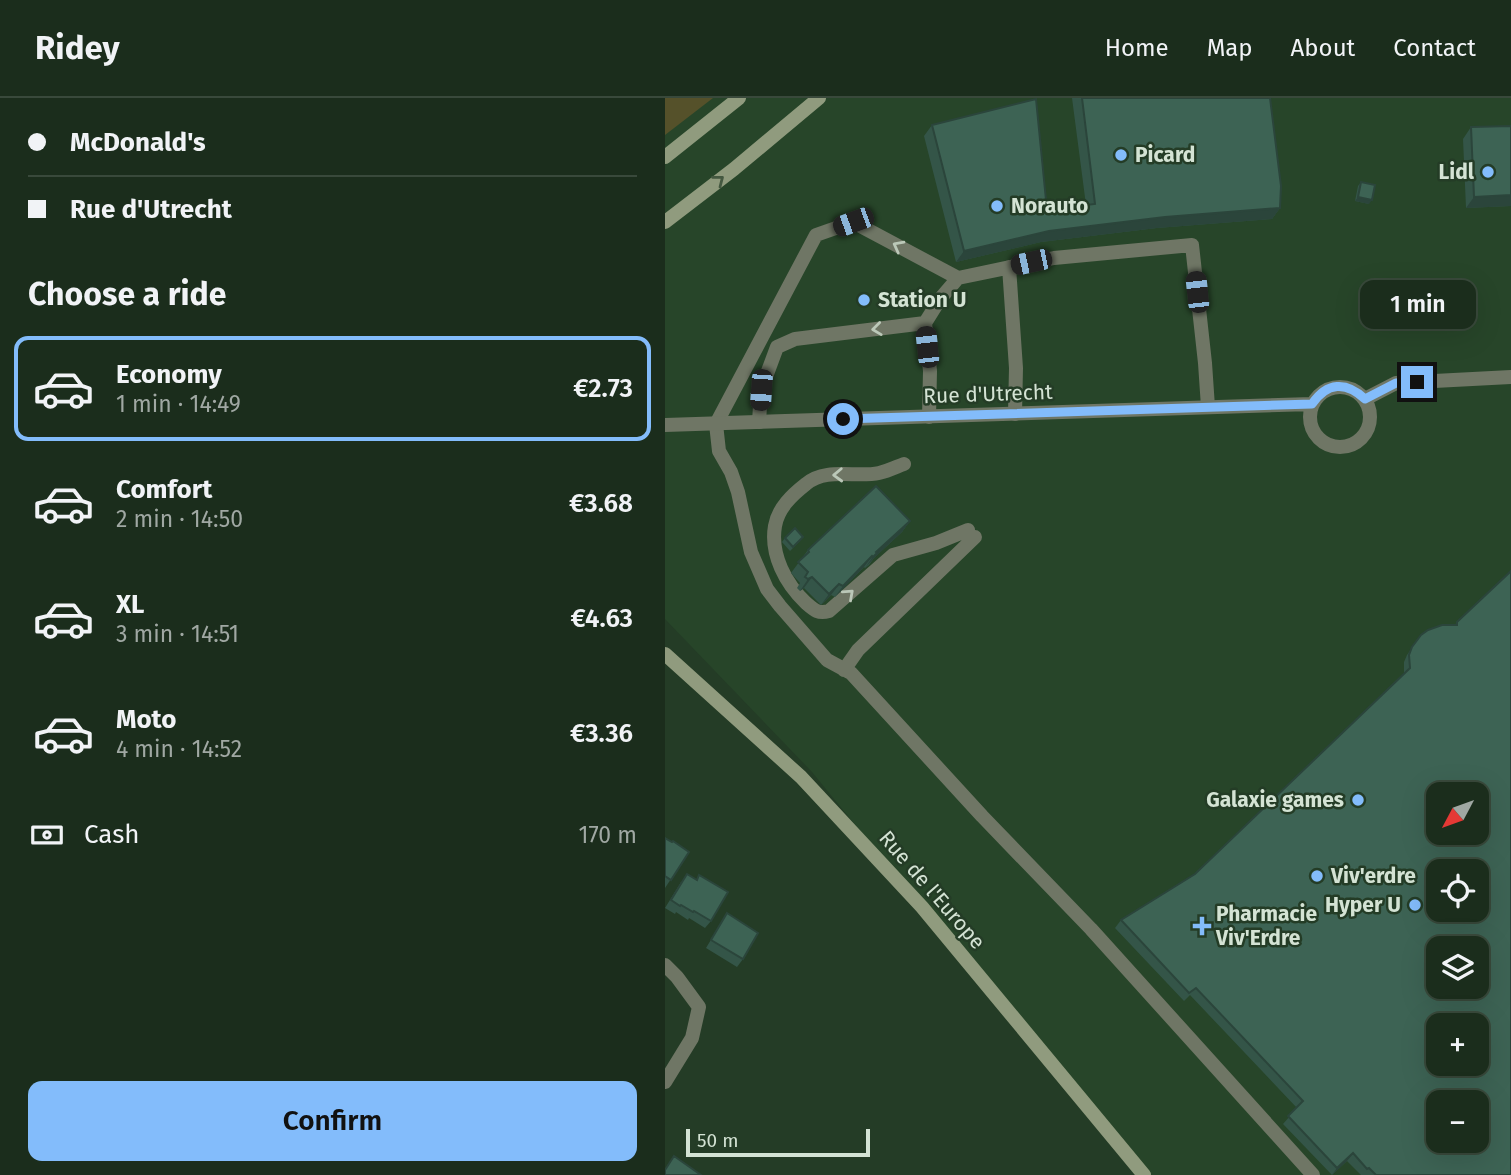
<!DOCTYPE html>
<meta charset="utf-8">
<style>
:root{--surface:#1b2d1c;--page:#283929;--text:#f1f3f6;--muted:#a0a8a3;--line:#39493b;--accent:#83bcfb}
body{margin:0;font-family:"Fira Sans",sans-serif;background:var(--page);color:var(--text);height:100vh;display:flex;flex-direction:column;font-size:26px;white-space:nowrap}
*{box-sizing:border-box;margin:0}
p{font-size:23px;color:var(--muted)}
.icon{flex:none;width:38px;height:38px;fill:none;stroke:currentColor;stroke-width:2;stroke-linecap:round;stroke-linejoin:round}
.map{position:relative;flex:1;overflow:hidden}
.side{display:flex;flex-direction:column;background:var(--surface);width:665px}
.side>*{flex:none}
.top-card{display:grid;align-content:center;height:154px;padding:0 28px;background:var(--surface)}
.needle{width:46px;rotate:229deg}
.fabs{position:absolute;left:761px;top:684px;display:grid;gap:14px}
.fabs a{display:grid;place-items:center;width:63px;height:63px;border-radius:14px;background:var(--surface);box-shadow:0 7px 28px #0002,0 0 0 2px var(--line);font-size:35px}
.scale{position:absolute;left:21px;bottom:18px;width:184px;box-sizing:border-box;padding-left:7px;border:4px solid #d4e3d4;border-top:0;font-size:19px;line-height:24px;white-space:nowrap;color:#d4e3d4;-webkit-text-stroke:5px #243c26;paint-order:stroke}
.end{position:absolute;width:32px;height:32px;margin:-16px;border:9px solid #83bcfb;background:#111;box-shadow:0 0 0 4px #111}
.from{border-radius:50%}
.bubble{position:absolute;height:49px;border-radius:14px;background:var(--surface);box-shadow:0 7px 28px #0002,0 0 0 2px var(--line);font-size:23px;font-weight:600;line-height:49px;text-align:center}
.car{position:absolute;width:21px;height:42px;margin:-21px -10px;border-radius:9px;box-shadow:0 0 5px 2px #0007;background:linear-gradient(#222 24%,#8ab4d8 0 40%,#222 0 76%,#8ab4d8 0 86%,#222 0)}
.top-card b{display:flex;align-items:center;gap:24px;height:66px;font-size:26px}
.top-card b+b{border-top:2px solid var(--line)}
.top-card i{width:18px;height:18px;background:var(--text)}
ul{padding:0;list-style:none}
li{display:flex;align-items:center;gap:21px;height:105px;margin:0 14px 10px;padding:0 14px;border:4px solid transparent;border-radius:14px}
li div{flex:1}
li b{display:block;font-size:26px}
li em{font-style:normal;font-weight:600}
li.active{border-color:var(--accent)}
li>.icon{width:63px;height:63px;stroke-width:1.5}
h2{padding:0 28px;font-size:32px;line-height:84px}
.pay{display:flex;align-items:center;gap:18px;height:77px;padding:0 28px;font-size:26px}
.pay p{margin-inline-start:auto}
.button{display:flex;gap:14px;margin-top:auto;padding:14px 28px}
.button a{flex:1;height:80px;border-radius:14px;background:var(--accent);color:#111;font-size:28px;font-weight:600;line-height:80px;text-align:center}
header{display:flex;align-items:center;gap:42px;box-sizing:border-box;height:98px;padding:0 35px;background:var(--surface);border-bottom:2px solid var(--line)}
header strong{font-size:33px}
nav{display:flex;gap:38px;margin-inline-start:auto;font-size:24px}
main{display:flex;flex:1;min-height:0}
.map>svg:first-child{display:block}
.built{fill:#274529;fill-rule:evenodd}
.green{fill:#55512a}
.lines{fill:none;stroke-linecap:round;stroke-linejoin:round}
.lane{stroke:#6f7665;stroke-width:14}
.street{stroke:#6f7665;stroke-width:14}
.secondary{stroke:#909b7e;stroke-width:14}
.wall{fill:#345548}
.shaded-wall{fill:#2b453b}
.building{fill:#3d6354;stroke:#2b453b;stroke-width:2;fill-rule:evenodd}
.oneway{stroke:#445840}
.oneway2{stroke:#bbc8b8}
.route{stroke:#83bcfb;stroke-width:9}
.poi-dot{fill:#83bcfb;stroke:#243c26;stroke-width:2.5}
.labels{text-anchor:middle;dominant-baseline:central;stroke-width:5;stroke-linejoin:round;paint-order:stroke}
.poi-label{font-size:21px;font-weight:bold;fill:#d4e3d4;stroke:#243c26;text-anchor:start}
.street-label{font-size:21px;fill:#d4e3d4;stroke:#243c26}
</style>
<header>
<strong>Ridey</strong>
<nav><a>Home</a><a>Map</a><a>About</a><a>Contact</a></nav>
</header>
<main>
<section class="side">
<div class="top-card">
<b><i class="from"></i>McDonald's</b>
<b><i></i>Rue d'Utrecht</b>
</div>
<h2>Choose a ride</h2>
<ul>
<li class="active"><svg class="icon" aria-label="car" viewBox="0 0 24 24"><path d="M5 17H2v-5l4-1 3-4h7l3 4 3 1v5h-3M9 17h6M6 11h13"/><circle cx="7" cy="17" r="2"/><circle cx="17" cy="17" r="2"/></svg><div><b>Economy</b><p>1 min · 14:49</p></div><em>€2.73</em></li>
<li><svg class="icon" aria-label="car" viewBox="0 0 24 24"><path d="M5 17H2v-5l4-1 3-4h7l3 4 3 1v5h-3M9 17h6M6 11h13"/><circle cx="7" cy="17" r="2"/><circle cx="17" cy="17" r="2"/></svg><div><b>Comfort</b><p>2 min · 14:50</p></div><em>€3.68</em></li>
<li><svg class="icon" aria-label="car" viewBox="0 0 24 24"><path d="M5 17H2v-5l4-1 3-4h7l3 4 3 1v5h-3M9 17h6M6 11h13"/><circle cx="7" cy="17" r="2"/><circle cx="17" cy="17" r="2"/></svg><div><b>XL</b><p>3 min · 14:51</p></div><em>€4.63</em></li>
<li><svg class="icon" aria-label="car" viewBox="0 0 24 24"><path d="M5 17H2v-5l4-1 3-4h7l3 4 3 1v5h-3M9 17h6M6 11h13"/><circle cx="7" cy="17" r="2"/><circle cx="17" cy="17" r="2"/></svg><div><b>Moto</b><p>4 min · 14:52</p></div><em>€3.36</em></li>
</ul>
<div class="pay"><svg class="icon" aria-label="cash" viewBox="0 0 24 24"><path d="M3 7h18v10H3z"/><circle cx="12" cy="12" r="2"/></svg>Cash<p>170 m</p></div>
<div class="button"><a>Confirm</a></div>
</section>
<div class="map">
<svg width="846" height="1077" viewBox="0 0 846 1077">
<rect width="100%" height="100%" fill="#243c26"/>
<path class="built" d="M0 0H846V1077H476L147 674 0 521ZM774 696H812V735H774ZM774 774H812V812H774ZM774 850H812V889H774ZM774 928H812V966H774ZM774 1004H812V1043H774Z"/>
<path class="green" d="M0 0H48L0 37Z"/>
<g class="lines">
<path class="lane" d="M344 169 351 270 350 316
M293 180 188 124 151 137 51 326 54 353 66 374 73 394 86 454 102 491 115 508 162 562 186 575 317 718 426 831 648 1077
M260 225 275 201 293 180 389 160 527 147 540 265 543 309
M94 324 96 292 112 249 130 241 260 225 265 273 264 319
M239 366C231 369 223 373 214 375 191 380 161 369 141 386 127 397 113 410 110 428 105 457 121 486 141 505 149 512 153 516 164 513L228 457 271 445 303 432
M179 572 193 552 310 439"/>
<path class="street" d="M645 319a30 30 0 1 1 60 0a30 30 0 1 1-60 0Z
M700 301 731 285 846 279
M0 327 647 306
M0 867 12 879 34 909 27 940 0 984"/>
<path class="secondary" d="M0 59 74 0
M0 124 69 71 154 0
M0 556 136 679 257 809 479 1077"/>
</g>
<path class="wall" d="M407 0H605L615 110 607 121 492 130 376 144 291 164 259 38 267 27 382 112 421 107Z
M806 29 846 108 801 110 798 41Z
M696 84 704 106 690 103 693 88Z
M245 423 237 434 209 460 204 467 200 470 199 469 170 499 166 497 156 507 139 490 135 493 132 490 135 485 126 475 143 452Z
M120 440 135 443 125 453 117 444Z
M792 524 845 999 846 1077H696L682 1063 667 1077 618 1026 632 1010 525 897 519 903 450 830 456 822 530 776 739 576V564L742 557 756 537 790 527Z
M0 740 24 754 0 790Z
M16 784 46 823 40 830 24 820 23 822 11 814 10 816 0 810Z
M62 815 78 861 72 869 41 850Z"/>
<path class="shaded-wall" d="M846 97V108L801 110 809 99Z
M693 99 707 102 704 106 690 103Z
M615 110 607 121 492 130 376 144 291 164 299 153 384 133 500 119Z
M245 423 237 434 209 460 200 470 211 454Z
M207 458 199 469 170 499 178 488Z
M147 479 139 490 135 493 143 481Z
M174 486 166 497 156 507 164 496Z
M688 1055 682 1063 667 1077 672 1070Z"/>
<path class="building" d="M417 0H605L616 88 615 110 500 119 384 133 299 153 267 27 371 1 382 112 430 106Z
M846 28V97L809 99 806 29Z
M696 84 710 87 707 102 693 99Z
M211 388 245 423 211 454 212 455 208 459 207 458 178 488 174 486 164 496 147 479 143 481 140 479 143 474 133 464 144 454 143 452Z
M130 430 138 439 128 449 120 440Z
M846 473V1077H711L704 1070 702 1071 688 1055 672 1070 623 1018 638 1003 531 890 524 895 456 822 530 776 745 570 744 557 747 549 756 537 763 532 777 527H792V524ZM774 696H812V735H774ZM774 774H812V812H774ZM774 850H812V889H774ZM774 928H812V966H774ZM774 1004H812V1043H774Z
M0 740 7 744 8 743 24 754 6 782 0 778Z
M22 776 32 782 34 777 63 794 46 823 29 813 28 814 16 807 15 808 6 802Z
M62 815 93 835 78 861 46 842Z
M9 1058 36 1077H0V1072Z"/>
<defs><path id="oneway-chevron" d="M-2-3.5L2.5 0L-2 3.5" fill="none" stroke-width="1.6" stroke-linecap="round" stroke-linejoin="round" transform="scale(1.75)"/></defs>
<use class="oneway" href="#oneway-chevron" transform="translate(54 82) rotate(-38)"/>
<g class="oneway2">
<use href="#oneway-chevron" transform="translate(233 148) rotate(-152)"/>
<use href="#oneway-chevron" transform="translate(212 231) rotate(173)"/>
<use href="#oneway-chevron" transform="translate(173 377) rotate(178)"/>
<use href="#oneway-chevron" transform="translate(184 496) rotate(-42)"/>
</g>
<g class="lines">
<path class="route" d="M178 321 647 306C662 284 681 283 700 301L731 285 752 284"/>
</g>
<g class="poi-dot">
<circle cx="456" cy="57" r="7"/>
<circle cx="823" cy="74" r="7"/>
<circle cx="332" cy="108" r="7"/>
<circle cx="199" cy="202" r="7"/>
<circle cx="693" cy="702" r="7"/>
<circle cx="652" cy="778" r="7"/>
<circle cx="750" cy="807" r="7"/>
<path d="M533.5 817.5h7v7h7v7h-7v7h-7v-7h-7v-7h7z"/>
</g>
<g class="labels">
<g class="poi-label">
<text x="470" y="57">Picard</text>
<text x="809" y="74" text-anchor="end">Lidl</text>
<text x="346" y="108">Norauto</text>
<text x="213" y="202">Station U</text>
<text x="679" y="702" text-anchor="end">Galaxie games</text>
<text x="666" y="778">Viv'erdre</text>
<text x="736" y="807" text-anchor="end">Hyper U</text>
<text x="551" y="816">Pharmacie<tspan x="551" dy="24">Viv'Erdre</tspan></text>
</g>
<g class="street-label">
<text transform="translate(323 296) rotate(-2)">Rue d'Utrecht</text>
<text transform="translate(267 792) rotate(49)">Rue de l'Europe</text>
</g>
</g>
</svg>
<div class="fabs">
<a><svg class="needle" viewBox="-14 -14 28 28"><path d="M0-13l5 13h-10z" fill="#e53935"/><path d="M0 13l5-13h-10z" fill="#a0a8a3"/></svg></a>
<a><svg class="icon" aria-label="locate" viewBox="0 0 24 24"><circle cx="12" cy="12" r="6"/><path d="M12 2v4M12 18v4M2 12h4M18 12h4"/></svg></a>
<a><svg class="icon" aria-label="layers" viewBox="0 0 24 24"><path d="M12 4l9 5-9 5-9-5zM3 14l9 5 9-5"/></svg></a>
<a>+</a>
<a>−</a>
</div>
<div class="scale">50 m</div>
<i class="end from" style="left:178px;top:321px"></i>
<i class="end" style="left:752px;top:284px"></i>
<div class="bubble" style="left:695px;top:182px;width:116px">1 min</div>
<i class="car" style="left:188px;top:124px;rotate:250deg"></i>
<i class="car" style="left:366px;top:164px;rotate:258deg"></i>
<i class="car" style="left:532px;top:194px;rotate:354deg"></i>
<i class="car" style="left:262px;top:249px;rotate:354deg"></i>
<i class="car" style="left:96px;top:292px;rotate:184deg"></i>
</div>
</main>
